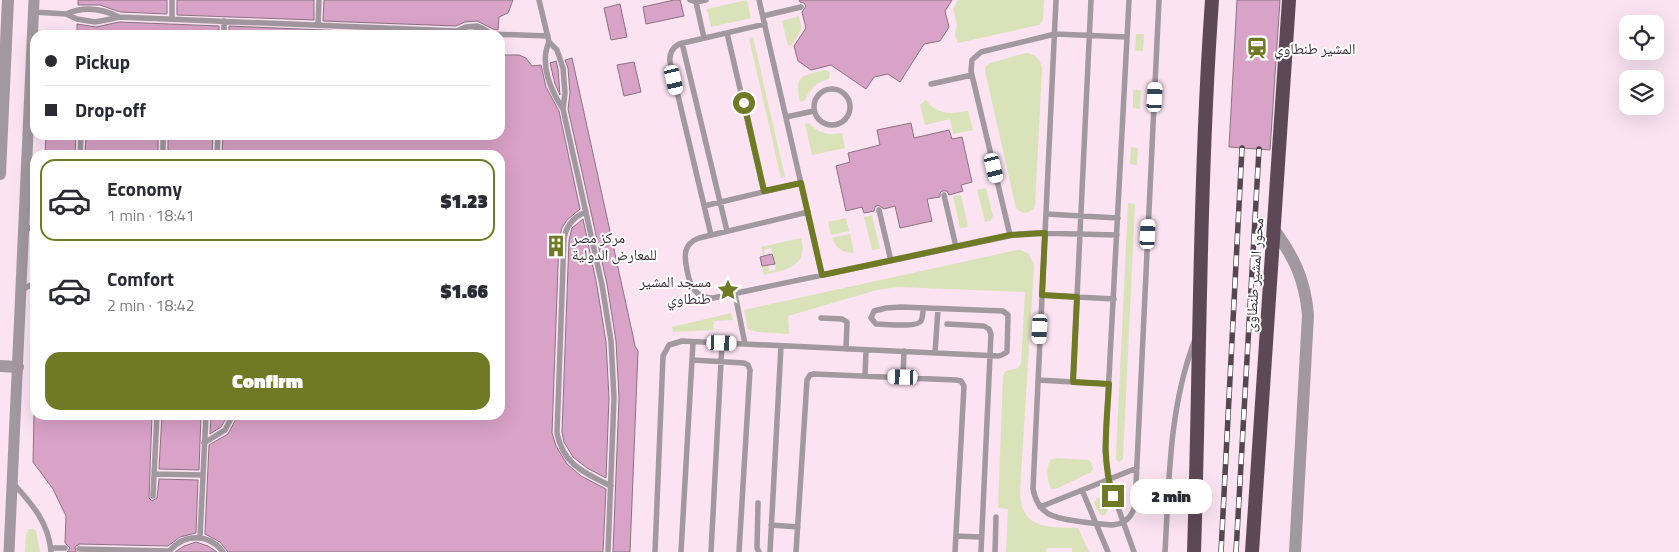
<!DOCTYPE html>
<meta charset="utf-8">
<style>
:root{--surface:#fff;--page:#f2f2f3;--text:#2b2b33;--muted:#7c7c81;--line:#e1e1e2;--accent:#6f7a25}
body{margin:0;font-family:"Titillium Web","Noto Naskh Arabic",sans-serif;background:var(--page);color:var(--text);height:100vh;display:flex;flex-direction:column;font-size:19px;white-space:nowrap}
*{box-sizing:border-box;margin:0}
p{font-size:16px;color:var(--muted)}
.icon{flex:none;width:28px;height:28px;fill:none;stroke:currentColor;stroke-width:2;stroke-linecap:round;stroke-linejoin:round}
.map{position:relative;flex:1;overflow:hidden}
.sheet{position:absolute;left:30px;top:150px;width:475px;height:270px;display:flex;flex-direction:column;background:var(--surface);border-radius:15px;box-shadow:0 5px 20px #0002}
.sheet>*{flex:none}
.banner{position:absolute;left:30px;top:30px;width:475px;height:110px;border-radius:15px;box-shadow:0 5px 20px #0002;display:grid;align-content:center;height:110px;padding:0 15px;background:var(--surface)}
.buttons{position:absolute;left:1619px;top:15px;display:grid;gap:10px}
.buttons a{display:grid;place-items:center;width:45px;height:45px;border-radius:10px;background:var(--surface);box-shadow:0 5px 20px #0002;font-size:25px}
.end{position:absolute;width:22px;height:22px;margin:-11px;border:6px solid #6f7a25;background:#fff;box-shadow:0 0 0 2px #fff}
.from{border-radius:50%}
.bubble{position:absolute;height:35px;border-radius:15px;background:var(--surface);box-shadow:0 5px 20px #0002;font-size:16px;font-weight:800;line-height:35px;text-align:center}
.car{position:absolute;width:15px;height:30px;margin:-15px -8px;border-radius:6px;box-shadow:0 0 4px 1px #0007;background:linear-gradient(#fff 24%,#345 0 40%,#fff 0 76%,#345 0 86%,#fff 0)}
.banner b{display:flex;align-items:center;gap:18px;height:48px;font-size:19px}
.banner b+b{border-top:1px solid var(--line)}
.banner i{width:12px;height:12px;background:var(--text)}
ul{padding:9px 0 0;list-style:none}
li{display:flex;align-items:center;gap:15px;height:82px;margin:0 10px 8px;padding:0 5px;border:2px solid transparent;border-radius:15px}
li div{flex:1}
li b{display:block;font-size:19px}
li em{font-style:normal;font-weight:800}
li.on{border-color:var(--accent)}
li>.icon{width:45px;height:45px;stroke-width:1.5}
.action{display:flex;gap:10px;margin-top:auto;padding:10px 15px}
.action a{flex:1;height:58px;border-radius:15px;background:var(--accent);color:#fff;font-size:20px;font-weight:800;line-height:58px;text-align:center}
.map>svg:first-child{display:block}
.green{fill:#dae2b9}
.building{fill:#d9a2c7;stroke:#897381}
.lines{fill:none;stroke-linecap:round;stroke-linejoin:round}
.service{stroke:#a2989f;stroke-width:5.5}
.minor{stroke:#a2989f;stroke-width:11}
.tertiary{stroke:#a2989f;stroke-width:12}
.trunk{stroke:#5c4955;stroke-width:14}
.rail-casing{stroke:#53484f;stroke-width:5.5}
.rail{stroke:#fff;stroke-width:4;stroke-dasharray:11;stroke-linecap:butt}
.route{stroke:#6f7a25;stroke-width:6}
.labels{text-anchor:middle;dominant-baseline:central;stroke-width:4;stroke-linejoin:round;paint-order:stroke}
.poi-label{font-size:15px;fill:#372e34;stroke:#fff;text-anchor:start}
.street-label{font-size:15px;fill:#372e34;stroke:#fff}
</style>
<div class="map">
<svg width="1679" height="552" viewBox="0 0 1679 552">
<rect width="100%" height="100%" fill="#fbe3f2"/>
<path class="green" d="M747 0 751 18 711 27 707 9Z
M958 0H1044L1043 20 1039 25 958 43 955 35 957 24 953 9Z
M799 16 802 28 792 45 788 46 782 21Z
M1136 34H1144L1143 51H1135Z
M753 37 785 177 781 178 749 38Z
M1026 53C1036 54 1041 60 1042 69L1035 206C1031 214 1022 215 1016 208L985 71 986 66 990 63Z
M825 70 830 72 829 79C815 83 811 88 805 100L800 102C794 75 801 76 825 70Z
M1133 90H1141L1140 109 1133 108Z
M926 100C937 115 951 114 968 111L973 130 953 134 950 119 925 125 920 105Z
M809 123C818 133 828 136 842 133L845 148 812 155 805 124Z
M1131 147 1138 148 1137 165 1130 164Z
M986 188 993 216 990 221 985 222 977 190Z
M961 195 968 227 960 228 953 196Z
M1128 203 1135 204 1123 458 1122 460 1119 462 1116 460V457Z
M872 215 880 249 872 250 864 217Z
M846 218 849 231 831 235 828 222Z
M850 234 854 253C843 253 836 248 832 238Z
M801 238C809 267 785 270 764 275L762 266 768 265 769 271 776 270 771 248 764 250 765 255 763 256 761 247Z
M1017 250H1021L1029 254 1034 266 1020 491C1020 530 1049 527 1078 528L1089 552H1072V548H1047L1046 552H1006L1008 509 998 508 1003 375 1006 371 1018 368 1021 363 1025 292 898 287 877 290 788 316 789 334 757 332 748 329 744 310Z
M731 313 733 320 714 321 713 330 673 332 672 327Z
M1057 458 1088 460 1091 462 1093 469 1091 472 1058 488 1052 489C1047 485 1046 467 1050 461 1052 458 1054 459 1057 458Z
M1097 498H1099L1104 500 1108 510 1105 515H1100L1094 503Z
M29 529H33L36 531 40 552H25L26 534Z"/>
<path class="building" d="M78 0H167V14L120 12 100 5H78Z
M177 0H314V20L177 15Z
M324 0H513L508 13 499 17 498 30 493 29 477 21 465 22 456 26 323 21Z
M674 0H680L684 16 646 24 643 7Z
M799 0H952L945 11 949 27 940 41 924 44 900 82 888 74 874 77 866 89 831 65 811 70 798 61 794 46 806 28 802 12 806 6 804 3 800 2Z
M1237 0H1280L1270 150 1229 147Z
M620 4 627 37 611 40 604 8Z
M119 22 219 26V35H77V24L96 27Z
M229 26 440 35H229Z
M500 55H519L526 58 532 66 541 65 546 87 559 111 580 209 567 220 562 228 559 239 552 433 556 446 567 464 581 476 606 489 603 552H228L220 542 205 534 209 445 228 434 238 415H500V155H222L223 135H500Z
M572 58 633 336 635 346 638 351 630 552H613L619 398 616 341 607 284 568 109 570 93 568 68 565 60Z
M556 61 558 69 560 95 555 84 551 67 550 63Z
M634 62 641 92 624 96 617 65Z
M911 123 914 138 949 130 952 139 962 137 972 182 961 185 963 191 949 195 947 191H942L940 193V197L927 199 932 221 900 228 895 206 884 209 878 205 875 207 874 211 864 213 862 207 846 211 836 166 850 162 848 153 880 145 877 130Z
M46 135H76L75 155H45Z
M86 135H158V155H85Z
M168 135H213L212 155H168Z
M583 219 597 286 606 342 609 398 606 478 587 468 573 457 564 442 562 432 569 240 572 228Z
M772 254 775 264 762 266 760 257Z
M34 415H152L149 498 152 501 157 498 159 479 198 480 196 533 180 537 168 546 79 544 75 547 76 552H67L70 548 65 543 66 516 53 489 33 462Z
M162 415H201L199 470 159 469Z
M211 415H228L221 427 210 434Z
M196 542 208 546 217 552H175L184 546Z"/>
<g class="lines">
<path class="service" d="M172 0V19
M539 0 549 42 557 50 563 68 565 93 563 109 602 285 611 341 614 398 608 552
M690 0 696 2 706 0
M759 0 822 275
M1056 0 1033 489C1038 515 1054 518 1076 521 1088 523 1100 524 1112 525 1124 524 1132 518 1135 505L1159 0
M1129 0 1105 452 1110 485 1134 552
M696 2 704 38
M34 12 66 14 77 19 95 22 111 19 119 17
M66 14C84 6 101 8 119 17L457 31 466 27 477 26 482 28 492 34 548 36
M763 16 801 7
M318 25 319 0
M727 33 764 191
M224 35V21
M476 35 477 26
M549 42C539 64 551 91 563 109
M682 43 727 231
M931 84 972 75
M814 107a18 18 0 1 1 36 0a18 18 0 1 1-36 0Z
M786 117 814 111
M80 155 81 135
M163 155V135
M217 155 218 135
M944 195 956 247
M704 206 801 183
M879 210 891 261
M586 212C573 217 566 226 564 239L557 433C563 465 585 473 611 486
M808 212 699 238C683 244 684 256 687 270 690 286 695 298 713 298L1019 234 1036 233 1117 235
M1046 214 1118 218
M24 225 35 231
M711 235 670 62C669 54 672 48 679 44L765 24
M1010 235 971 71 972 60 981 52 1055 34 1127 37
M21 290 35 283
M735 294 745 344
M1042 295 1114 299
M821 318 842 319 847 322 846 349
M947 324 984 326 989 329 991 334 981 552
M935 353 938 309
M692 360 744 363 748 365 750 370 739 552
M865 376 866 350
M903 377 904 351
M1038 380 1109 384
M1073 382 1091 0
M204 443 225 430 233 415
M154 474 203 475
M13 483C32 504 49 523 51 552
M1082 490 1108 552
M153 496 157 415
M758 503 757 548 759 552
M1040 507 1137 468
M771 525 798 527
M956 536 981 537
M200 537 206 415
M51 548H65
M79 549 169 551
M169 552C183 533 209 533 223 552
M655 552 663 356 669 345 682 341 999 356 1002 355 1007 352 1008 315 1003 311 901 307 886 308 874 311 871 318 876 324C885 324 917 328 921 321 923 317 923 312 923 308
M681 552 693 342
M711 552 722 343
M770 552 781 346
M796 552 807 380 810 375 814 374 956 380 961 381 964 386 955 552
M995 552 996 517
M1165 552C1169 481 1169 409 1194 342"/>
<path class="minor" d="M9 552 34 0"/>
<path class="tertiary" d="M0 174 8 0
M1273 228C1294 257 1305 279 1308 315L1295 552
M0 366 18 367"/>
<path class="trunk" d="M1194 552C1200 368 1199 184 1212 0
M1252 552 1289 0"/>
<g class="rail-casing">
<path id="rail" d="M1221 552 1242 148
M1236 552 1259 149"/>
</g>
<use href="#rail" class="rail"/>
</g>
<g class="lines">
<path class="route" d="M744 103 764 191 801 183 822 275 1010 235 1045 233 1042 295 1077 297 1073 382 1109 384C1107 422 1101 460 1113 496"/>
</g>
<defs>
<g id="station-bare" transform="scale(1.725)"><path d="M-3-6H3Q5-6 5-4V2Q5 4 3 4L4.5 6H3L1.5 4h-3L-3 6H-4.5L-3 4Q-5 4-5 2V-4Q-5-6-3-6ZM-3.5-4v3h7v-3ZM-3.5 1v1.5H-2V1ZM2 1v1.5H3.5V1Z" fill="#6f7a25" stroke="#fff" stroke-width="2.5" paint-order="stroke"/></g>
<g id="building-bare" transform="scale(1.725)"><path d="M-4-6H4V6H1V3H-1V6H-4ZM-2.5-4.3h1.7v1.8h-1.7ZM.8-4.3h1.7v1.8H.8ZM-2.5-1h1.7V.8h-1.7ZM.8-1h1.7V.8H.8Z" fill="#6f7a25" stroke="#fff" stroke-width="2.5" paint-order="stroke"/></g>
<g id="sight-bare" transform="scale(1.725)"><path d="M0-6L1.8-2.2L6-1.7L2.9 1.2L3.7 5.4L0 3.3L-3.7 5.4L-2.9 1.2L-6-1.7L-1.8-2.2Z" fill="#6f7a25" stroke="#fff" stroke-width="2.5" paint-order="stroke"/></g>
</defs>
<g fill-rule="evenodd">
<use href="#station-bare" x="1257" y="48"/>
<use href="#building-bare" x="556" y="246"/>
<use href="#sight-bare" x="728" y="290"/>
</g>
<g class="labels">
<g class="poi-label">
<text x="1274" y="48">المشير طنطاوي</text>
<text x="572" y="237">مركز مصر<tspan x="572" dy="17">للمعارض الدولية</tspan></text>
<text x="711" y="281" text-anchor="end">مسجد المشير<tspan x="711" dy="17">طنطاوي</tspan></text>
</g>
<g class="street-label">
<text transform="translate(1254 275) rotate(-86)">محور المشير طنطاوى</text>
</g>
</g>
</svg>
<div class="buttons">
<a><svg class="icon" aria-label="locate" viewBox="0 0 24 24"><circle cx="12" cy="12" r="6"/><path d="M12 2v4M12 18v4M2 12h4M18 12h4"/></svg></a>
<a><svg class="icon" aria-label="layers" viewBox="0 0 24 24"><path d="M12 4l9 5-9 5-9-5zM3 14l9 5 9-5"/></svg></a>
</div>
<i class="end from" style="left:744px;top:103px"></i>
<i class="end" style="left:1113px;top:496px"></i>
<div class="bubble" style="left:1130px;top:479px;width:82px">2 min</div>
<i class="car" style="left:674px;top:80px;rotate:167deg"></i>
<i class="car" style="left:1155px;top:97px;rotate:3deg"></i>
<i class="car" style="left:994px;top:168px;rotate:166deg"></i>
<i class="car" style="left:1148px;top:234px;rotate:3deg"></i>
<i class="car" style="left:1040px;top:329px;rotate:183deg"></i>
<i class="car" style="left:722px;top:343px;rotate:92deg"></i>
<i class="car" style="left:903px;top:377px;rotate:272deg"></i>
<div class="banner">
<b><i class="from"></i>Pickup</b>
<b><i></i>Drop-off</b>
</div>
<section class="sheet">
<ul>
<li class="on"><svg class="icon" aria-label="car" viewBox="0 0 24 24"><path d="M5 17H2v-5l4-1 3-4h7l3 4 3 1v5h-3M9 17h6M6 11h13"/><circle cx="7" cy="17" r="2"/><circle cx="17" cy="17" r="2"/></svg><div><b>Economy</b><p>1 min · 18:41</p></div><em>$1.23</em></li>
<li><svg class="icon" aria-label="car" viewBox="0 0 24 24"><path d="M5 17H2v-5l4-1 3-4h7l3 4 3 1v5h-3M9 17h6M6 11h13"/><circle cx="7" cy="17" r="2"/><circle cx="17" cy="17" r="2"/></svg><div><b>Comfort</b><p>2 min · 18:42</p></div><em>$1.66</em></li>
</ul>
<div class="action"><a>Confirm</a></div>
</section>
</div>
